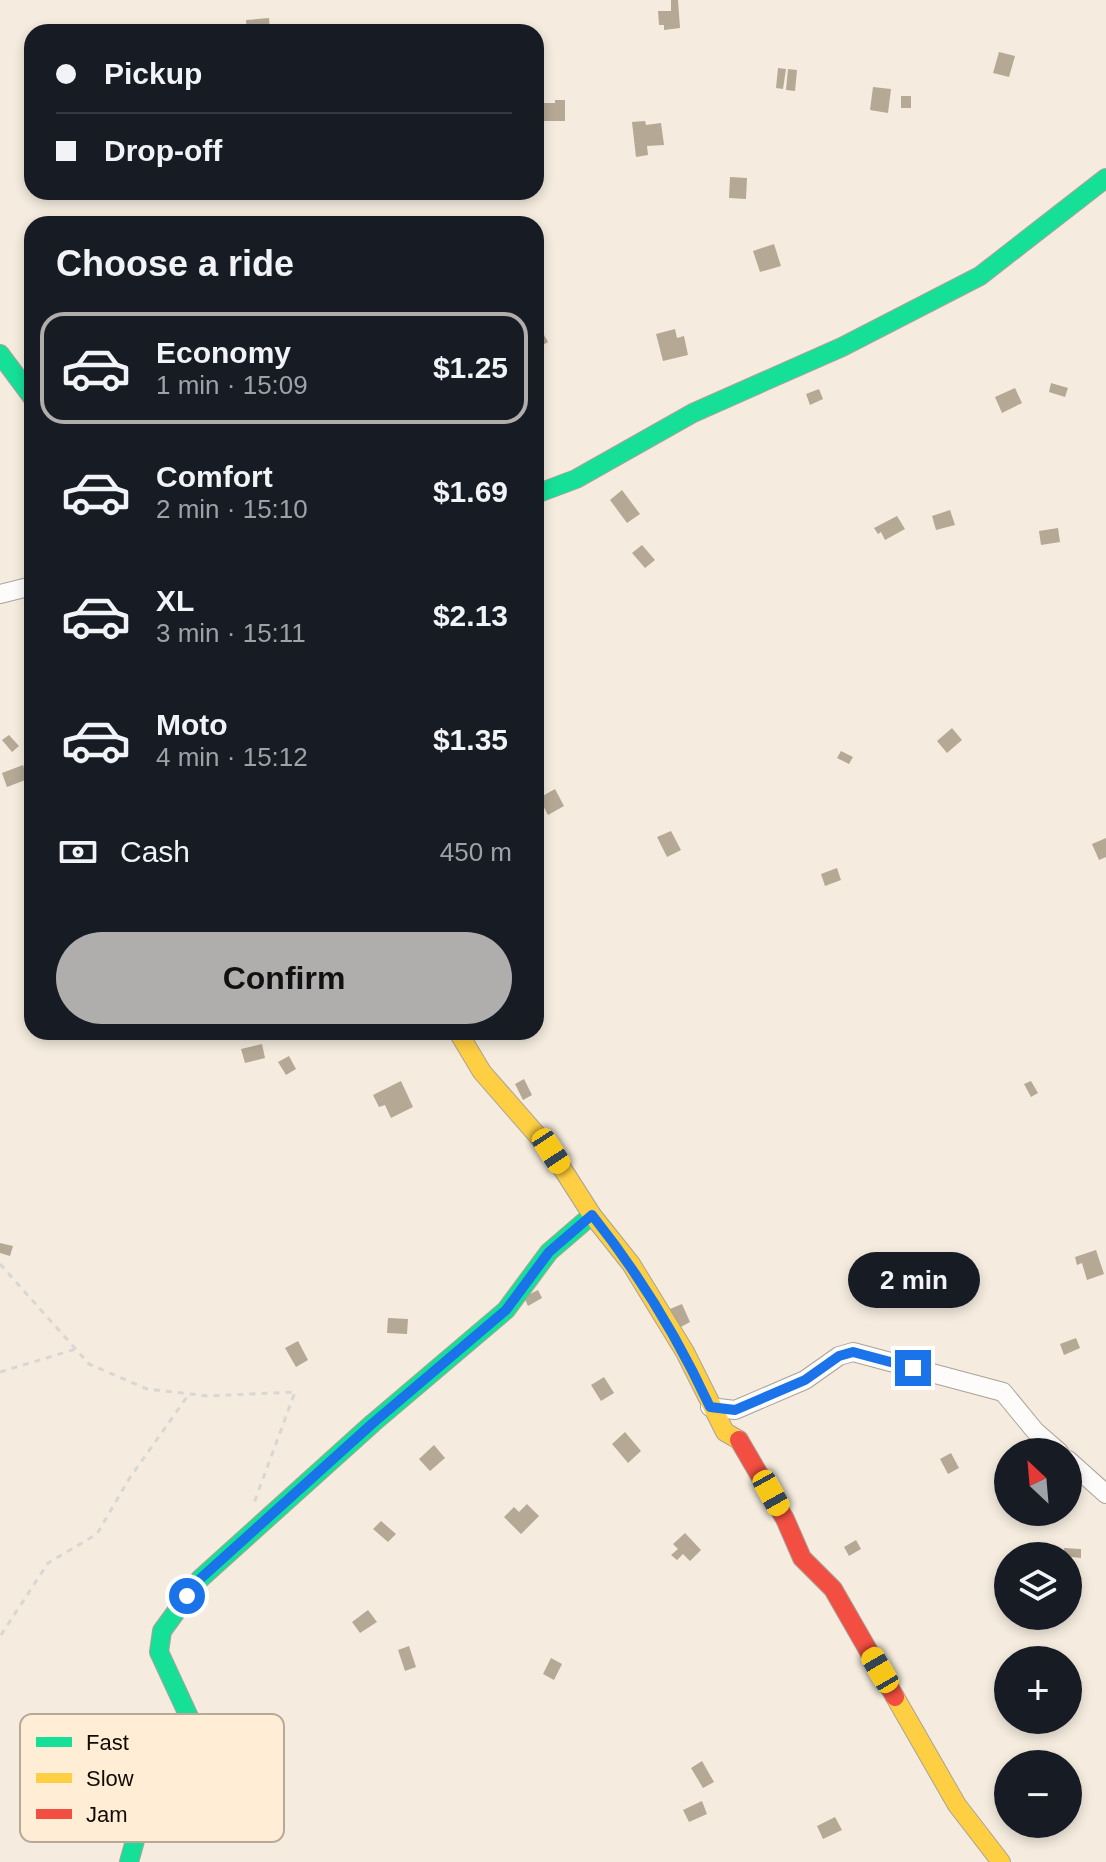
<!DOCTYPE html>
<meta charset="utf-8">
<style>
:root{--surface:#171b24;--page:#20242c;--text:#f1f3f6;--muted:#9ea1a6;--line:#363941;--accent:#b0aeac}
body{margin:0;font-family:Helvetica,sans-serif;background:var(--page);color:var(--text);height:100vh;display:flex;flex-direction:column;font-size:30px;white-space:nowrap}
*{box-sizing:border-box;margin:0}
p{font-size:26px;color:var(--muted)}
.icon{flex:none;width:44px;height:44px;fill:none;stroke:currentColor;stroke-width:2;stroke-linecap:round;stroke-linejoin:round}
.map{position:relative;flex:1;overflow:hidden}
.side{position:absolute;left:24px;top:216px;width:520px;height:824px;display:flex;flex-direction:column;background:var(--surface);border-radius:24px;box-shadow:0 4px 12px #0003}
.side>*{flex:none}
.banner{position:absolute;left:24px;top:24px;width:520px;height:176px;border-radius:24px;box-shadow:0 4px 12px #0003;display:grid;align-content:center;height:176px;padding:0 32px;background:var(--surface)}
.needle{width:52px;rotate:334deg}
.buttons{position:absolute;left:994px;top:1438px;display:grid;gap:16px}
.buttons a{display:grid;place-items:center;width:88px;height:88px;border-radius:50%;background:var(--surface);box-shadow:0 4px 12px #0003;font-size:40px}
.end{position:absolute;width:36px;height:36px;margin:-18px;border:10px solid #1a73e8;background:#fff;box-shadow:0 0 0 4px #fff}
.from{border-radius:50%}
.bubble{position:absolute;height:56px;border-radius:28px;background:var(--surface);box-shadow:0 4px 12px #0003;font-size:26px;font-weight:800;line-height:56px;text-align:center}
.car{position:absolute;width:24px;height:48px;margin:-24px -12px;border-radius:10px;box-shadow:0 0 6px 2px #0007;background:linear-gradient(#f5c518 24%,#345 0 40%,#f5c518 0 76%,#345 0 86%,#f5c518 0)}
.banner b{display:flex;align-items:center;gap:28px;height:76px;font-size:30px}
.banner b+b{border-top:2px solid var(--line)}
.banner i{width:20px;height:20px;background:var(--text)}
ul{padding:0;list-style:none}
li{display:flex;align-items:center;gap:24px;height:112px;margin:0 16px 12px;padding:0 16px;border:4px solid transparent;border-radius:24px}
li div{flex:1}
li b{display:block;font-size:30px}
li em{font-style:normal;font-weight:800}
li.on{border-color:var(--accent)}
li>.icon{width:72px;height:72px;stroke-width:1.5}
h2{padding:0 32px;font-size:36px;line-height:96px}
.pay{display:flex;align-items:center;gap:20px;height:88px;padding:0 32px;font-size:30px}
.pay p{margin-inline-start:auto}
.action{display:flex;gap:16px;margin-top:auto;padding:16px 32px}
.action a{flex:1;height:92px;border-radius:48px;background:var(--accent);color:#111;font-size:32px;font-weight:800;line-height:92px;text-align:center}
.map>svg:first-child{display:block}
.building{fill:#b5a895}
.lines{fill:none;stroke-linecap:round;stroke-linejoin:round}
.street-casing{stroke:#a9a298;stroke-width:20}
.fast-casing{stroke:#a9a298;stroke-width:20}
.slow-casing{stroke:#a9a298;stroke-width:20}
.jam-casing{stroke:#a9a298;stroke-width:20}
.path{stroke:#dad7d3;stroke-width:3;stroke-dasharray:6 6;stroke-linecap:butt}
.street{stroke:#fefcfa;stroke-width:18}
.fast{stroke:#16e098;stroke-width:18}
.slow{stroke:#ffcf43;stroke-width:18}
.jam{stroke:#f24e42;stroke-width:18}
.route{stroke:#1a73e8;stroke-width:10}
.key{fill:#ffedd5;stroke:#b8a996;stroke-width:2}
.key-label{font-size:22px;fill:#110b04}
</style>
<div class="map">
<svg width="1106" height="1862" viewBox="0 0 1106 1862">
<rect width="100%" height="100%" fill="#f5ecdf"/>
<path class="building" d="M671 0H678L680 28 664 30V25H659L658 11H671Z
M269 18 270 31 247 32 246 20Z
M999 52 1015 56 1009 77 993 73Z
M778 68 786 69 783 89 776 88Z
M788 69 797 70 795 91 786 90Z
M873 87 891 89 888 113 870 110Z
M901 96H911V108H901Z
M555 100H565V121H541L542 103H555Z
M645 121 646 125 661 123 664 145 647 146 648 155 636 157 632 122Z
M730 177 747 178 746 199 729 198Z
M774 244 781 266 760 272 753 251Z
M539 326 548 342 536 349V328Z
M675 329 677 338 684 336 688 355 663 361 656 334Z
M1051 383 1068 388 1065 397 1049 392Z
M1015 388 1022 403 1002 413 995 397Z
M819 389 823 399 810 405 806 394Z
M622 490 640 514 627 523 610 500Z
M950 510 955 525 936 530 932 516Z
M897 516 905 529 885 540 881 532 878 534 874 528Z
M1058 528 1060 542 1041 545 1039 531Z
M642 545 655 560 645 568 632 553Z
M952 728 962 740 947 753 937 741Z
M9 735 19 746 12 752 2 740Z
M841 751 853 757 849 764 837 758Z
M23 765 28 779 7 787 2 773Z
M555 789 564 806 548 815 539 798Z
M671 831 681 850 667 857 657 837Z
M1106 838V857L1099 860 1092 844Z
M837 868 841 880 825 886 821 874Z
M262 1044 265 1058 245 1063 241 1049Z
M289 1056 296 1069 286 1075 278 1062Z
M524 1079 532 1095 523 1100 515 1084Z
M401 1081 413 1107 391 1118 385 1105 379 1107 373 1095Z
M1031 1081 1038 1093 1031 1097 1024 1084Z
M0 1243 13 1246 10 1256 0 1253Z
M1096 1250 1104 1274 1087 1280 1082 1263 1077 1265 1075 1257Z
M538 1290 542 1298 528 1306 524 1297Z
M682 1304 690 1322 679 1328 670 1309Z
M388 1318 408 1319 407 1334 387 1333Z
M1076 1338 1080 1348 1064 1355 1060 1344Z
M298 1341 308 1360 296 1367 285 1348Z
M604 1377 614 1393 601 1401 591 1385Z
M625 1432 641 1451 628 1463 612 1444Z
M434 1445 445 1458 430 1471 419 1459Z
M951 1453 959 1468 948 1474 940 1459Z
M527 1504 539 1516 521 1534 504 1517 514 1507 519 1512Z
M381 1521 396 1534 388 1542 373 1529Z
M685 1533 701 1550 690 1561 683 1554 677 1560 671 1555 678 1549 673 1544Z
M856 1540 861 1549 849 1556 844 1547Z
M1064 1548 1081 1549V1558L1063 1556Z
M368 1610 377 1622 360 1633 352 1622Z
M409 1646 416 1667 405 1671 398 1650Z
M551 1658 562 1664 554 1680 543 1674Z
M702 1761 714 1782 703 1788 691 1768Z
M702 1801 707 1814 689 1822 683 1810Z
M835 1817 842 1830 823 1839 817 1826Z"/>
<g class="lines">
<g class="street-casing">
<path id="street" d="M0 594 32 586
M710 1407 735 1410 805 1380 839 1356 853 1352 1003 1392 1035 1431 1059 1452
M1068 1460 1106 1494"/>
</g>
<g class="fast-casing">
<path id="fast" d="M0 354 32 397
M536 494 576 479 693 413 842 347 980 276 1106 178
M129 1862 136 1837 190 1719 159 1652 162 1631 200 1579 373 1423 506 1310 549 1252 592 1215"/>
</g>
<g class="slow-casing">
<path id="slow" d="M458 1032 482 1072 551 1151 592 1215 631 1264 685 1352 725 1432 739 1440
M895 1697 957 1805 1001 1862"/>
</g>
<g class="jam-casing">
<path id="jam" d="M739 1440 785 1519 802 1558 833 1589 895 1697"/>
</g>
<path class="path" d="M0 1264 89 1364 147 1389 208 1396 295 1392 254 1503
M0 1372 76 1349
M1 1635 48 1563 97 1534 129 1479 189 1394"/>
<use href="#street" class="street"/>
<use href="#fast" class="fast"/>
<use href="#slow" class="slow"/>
<use href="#jam" class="jam"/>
</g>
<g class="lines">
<path class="route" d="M187 1596 200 1579 373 1423 506 1310 549 1252 592 1215C640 1275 678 1338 710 1407L735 1410 805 1380 839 1356 853 1352 913 1368"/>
</g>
<rect x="20" y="1714" width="264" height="128" rx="12" class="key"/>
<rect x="36" y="1737" width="36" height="10" fill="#16e098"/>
<rect x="36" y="1773" width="36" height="10" fill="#ffcf43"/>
<rect x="36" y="1809" width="36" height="10" fill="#f24e42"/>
<g class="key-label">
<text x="86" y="1750">Fast</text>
<text x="86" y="1786">Slow</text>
<text x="86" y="1822">Jam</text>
</g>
</svg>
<div class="buttons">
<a><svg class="needle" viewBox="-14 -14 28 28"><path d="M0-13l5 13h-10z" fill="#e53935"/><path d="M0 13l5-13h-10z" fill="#9ea1a6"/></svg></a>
<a><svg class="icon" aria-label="layers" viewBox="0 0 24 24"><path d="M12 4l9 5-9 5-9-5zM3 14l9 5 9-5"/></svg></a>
<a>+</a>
<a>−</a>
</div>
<i class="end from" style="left:187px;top:1596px"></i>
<i class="end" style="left:913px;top:1368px"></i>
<div class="bubble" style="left:848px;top:1252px;width:132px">2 min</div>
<i class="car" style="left:551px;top:1151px;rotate:147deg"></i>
<i class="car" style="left:771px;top:1493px;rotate:151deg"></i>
<i class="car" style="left:880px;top:1670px;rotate:330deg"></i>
<div class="banner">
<b><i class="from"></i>Pickup</b>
<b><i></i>Drop-off</b>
</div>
<section class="side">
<h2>Choose a ride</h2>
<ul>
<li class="on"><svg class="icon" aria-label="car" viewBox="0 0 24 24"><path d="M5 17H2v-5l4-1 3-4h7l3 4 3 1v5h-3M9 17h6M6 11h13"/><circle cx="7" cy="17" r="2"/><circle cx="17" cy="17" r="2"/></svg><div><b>Economy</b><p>1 min · 15:09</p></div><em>$1.25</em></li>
<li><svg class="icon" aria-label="car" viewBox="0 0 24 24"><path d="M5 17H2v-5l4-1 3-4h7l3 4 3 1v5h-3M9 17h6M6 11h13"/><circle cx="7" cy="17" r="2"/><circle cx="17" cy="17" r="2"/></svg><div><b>Comfort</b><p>2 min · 15:10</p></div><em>$1.69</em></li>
<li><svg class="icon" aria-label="car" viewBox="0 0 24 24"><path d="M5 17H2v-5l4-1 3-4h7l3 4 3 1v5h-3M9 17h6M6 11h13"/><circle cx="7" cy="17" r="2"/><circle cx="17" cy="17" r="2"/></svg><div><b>XL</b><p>3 min · 15:11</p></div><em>$2.13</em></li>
<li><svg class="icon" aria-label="car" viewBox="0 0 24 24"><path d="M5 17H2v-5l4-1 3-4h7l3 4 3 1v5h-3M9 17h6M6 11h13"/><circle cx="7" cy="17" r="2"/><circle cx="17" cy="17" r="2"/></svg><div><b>Moto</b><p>4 min · 15:12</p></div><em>$1.35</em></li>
</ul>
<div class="pay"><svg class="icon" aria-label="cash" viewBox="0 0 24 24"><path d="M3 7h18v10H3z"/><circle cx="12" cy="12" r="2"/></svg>Cash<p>450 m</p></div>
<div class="action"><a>Confirm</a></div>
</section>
</div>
